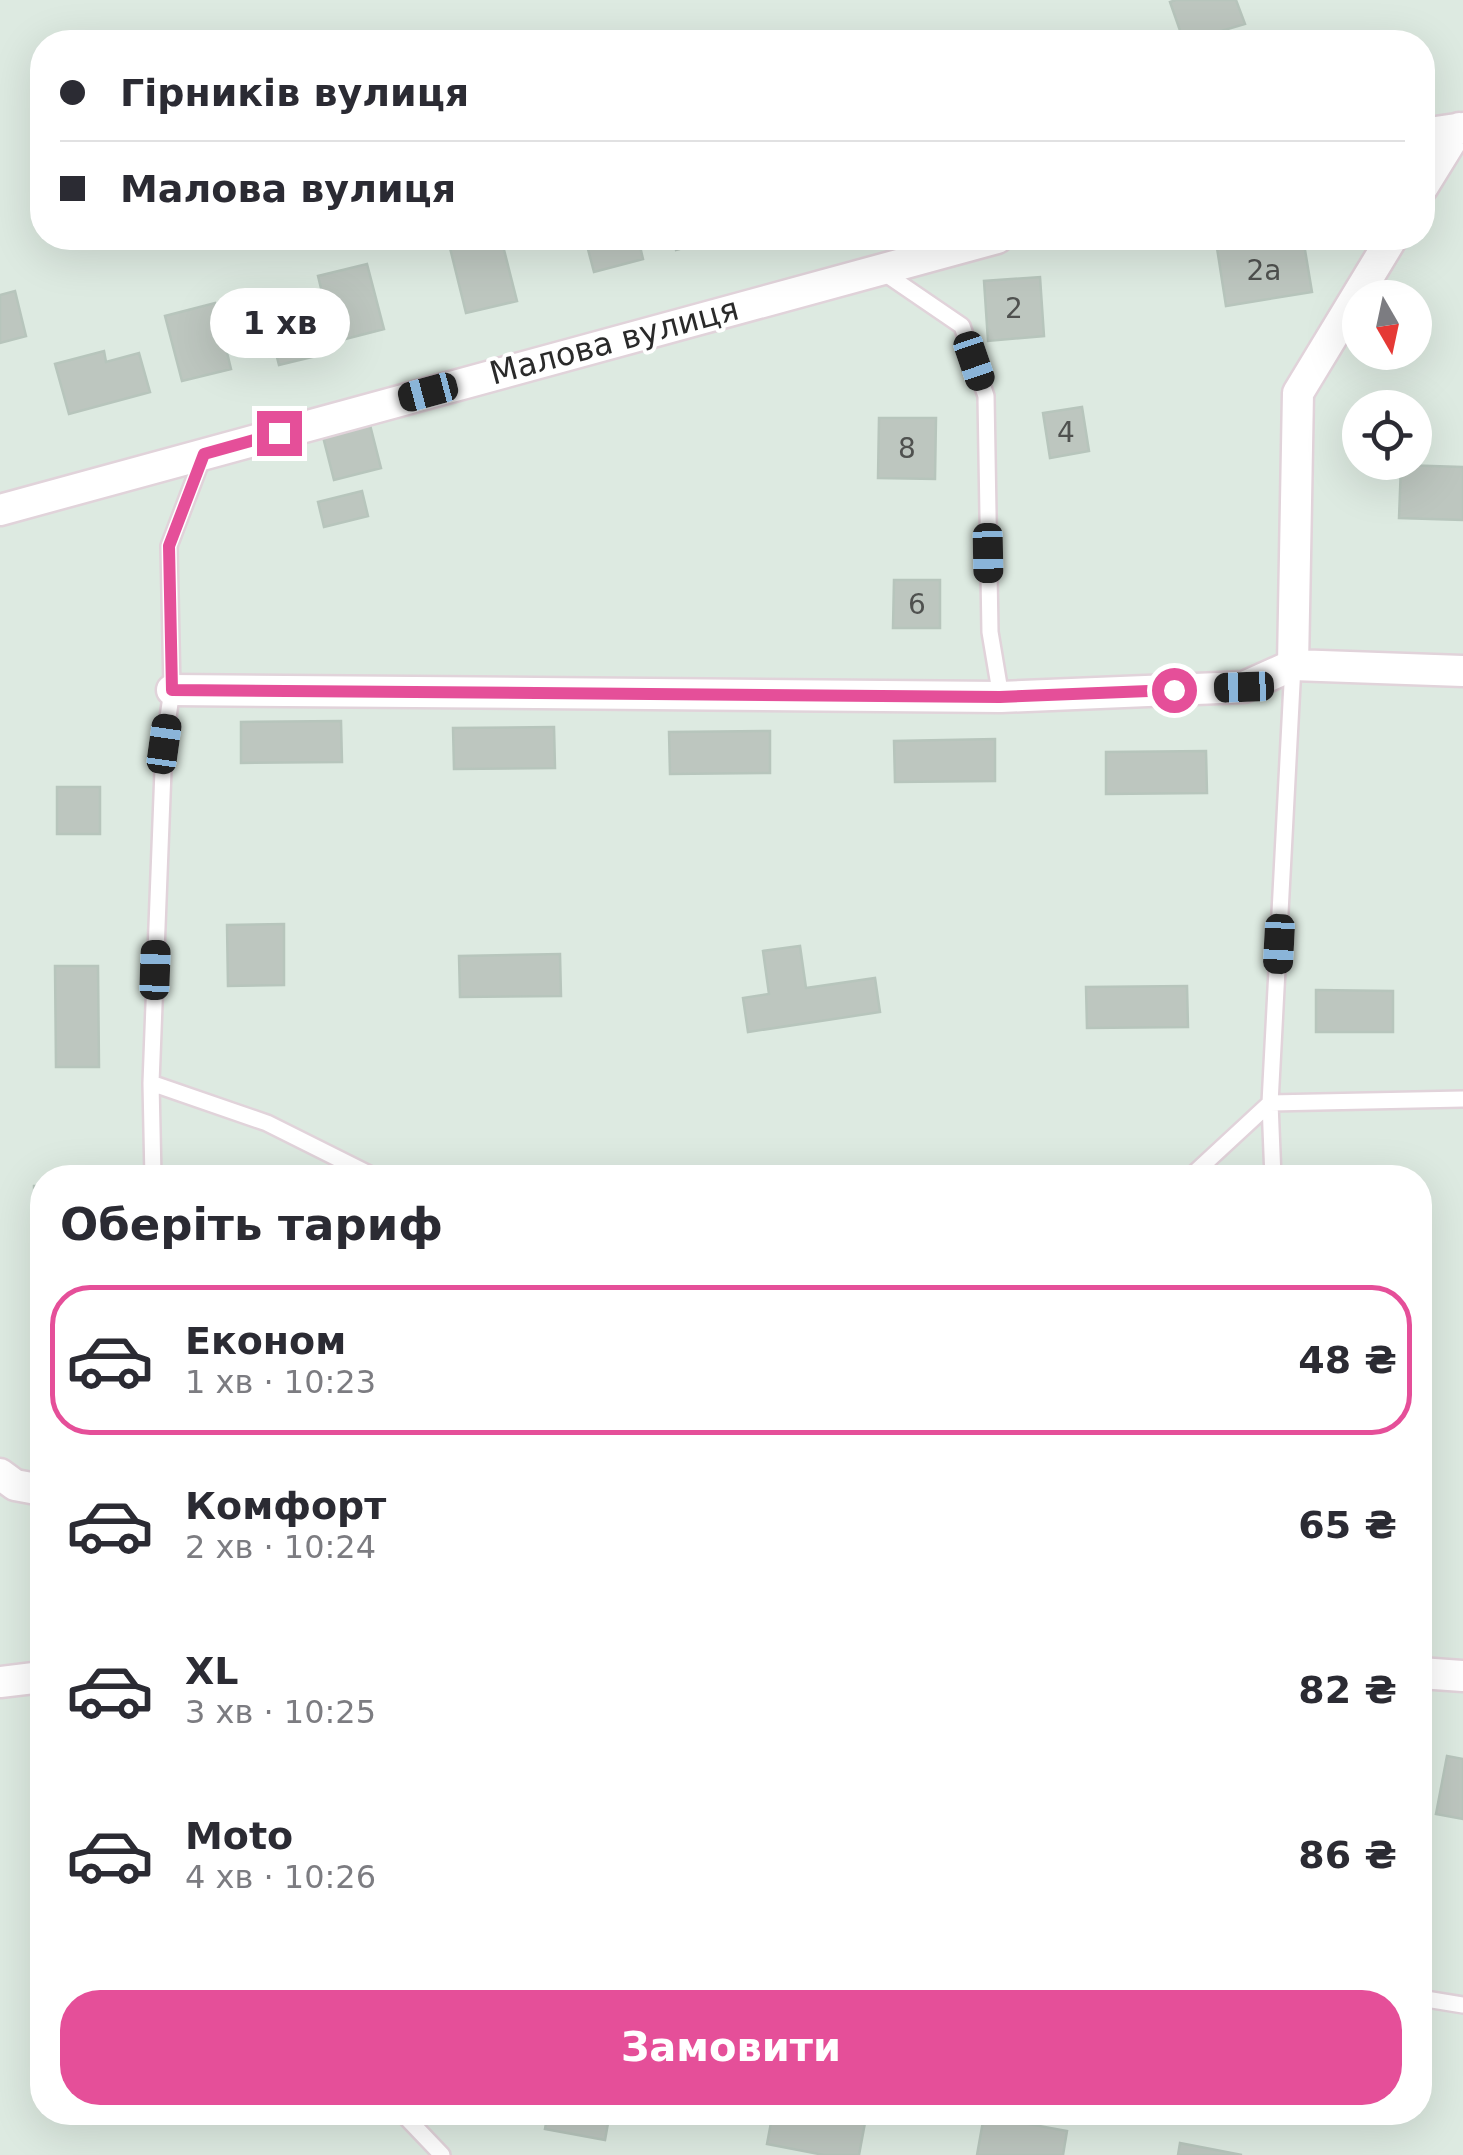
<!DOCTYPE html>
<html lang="uk">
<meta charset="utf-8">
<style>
:root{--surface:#fff;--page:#f7f7f7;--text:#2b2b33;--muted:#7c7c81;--line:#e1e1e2;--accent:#e54f99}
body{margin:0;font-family:"DejaVu Sans",sans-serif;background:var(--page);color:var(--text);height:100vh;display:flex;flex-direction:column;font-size:38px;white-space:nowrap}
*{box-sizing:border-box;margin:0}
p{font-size:32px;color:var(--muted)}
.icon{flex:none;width:55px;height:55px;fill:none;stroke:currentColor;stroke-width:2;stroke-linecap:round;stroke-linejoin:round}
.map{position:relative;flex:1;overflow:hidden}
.panel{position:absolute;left:30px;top:1165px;width:1402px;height:960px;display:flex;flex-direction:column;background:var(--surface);border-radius:40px;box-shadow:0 10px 40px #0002}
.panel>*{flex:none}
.hud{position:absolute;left:30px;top:30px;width:1405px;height:220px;border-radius:40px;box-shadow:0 10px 40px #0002;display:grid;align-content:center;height:220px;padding:0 30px;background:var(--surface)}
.needle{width:65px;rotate:171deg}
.controls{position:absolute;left:1342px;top:280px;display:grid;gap:20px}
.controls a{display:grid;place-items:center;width:90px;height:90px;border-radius:50%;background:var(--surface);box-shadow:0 10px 40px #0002;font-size:50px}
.end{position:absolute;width:45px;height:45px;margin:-22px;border:12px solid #e54f99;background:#fff;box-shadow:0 0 0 5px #fff}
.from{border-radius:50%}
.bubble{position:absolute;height:70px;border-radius:35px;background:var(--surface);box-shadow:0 10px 40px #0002;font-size:32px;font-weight:700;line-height:70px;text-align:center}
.car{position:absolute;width:30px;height:60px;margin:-30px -15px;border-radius:12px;box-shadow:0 0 8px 2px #0007;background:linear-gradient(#222 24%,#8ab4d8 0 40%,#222 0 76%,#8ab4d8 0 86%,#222 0)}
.hud b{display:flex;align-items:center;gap:35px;height:95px;font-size:38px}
.hud b+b{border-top:2px solid var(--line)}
.hud i{width:25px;height:25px;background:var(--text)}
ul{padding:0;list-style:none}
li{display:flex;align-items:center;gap:30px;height:150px;margin:0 20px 15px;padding:0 10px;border:5px solid transparent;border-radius:40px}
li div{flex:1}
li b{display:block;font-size:38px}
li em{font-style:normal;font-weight:700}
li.active{border-color:var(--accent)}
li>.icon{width:90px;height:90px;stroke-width:1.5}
h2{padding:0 30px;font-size:45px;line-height:120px}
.action{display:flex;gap:20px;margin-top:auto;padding:20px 30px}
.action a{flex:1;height:115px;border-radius:40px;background:var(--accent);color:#fff;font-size:40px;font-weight:700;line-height:115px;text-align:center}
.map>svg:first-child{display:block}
.building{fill:#bdc6bf;stroke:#b7c5bc;stroke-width:2.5}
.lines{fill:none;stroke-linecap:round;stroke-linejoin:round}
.lane-casing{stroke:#e1d3da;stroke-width:20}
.street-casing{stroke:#e1d3da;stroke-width:35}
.lane{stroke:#fff;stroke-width:15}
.street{stroke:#fff;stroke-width:30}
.route{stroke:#e54f99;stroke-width:12}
.labels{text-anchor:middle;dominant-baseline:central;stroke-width:8;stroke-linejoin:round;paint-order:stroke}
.number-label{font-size:28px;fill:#4f514f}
.street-label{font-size:32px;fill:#2a2a2a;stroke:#fff}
</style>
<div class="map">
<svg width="1463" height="2155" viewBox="0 0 1463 2155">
<rect width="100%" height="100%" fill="#ddeae1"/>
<path class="building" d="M1176 0H1236L1245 24 1184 42 1170 2Z
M490 238H501L517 301 466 313 450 248Z
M585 238H638L643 259 594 272Z
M673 238H705L706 242 676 250Z
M1303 238 1312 292 1226 306 1217 248Z
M367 264 384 329 334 342 318 276Z
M1040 277 1044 336 988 341 984 281Z
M15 291 26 336 0 343V295Z
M303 302 316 356 279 365 265 311Z
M215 303 231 369 182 381 165 316Z
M104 351 106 362 139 353 150 392 69 414 55 364Z
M1082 407 1089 451 1050 458 1043 413Z
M879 418H936L935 479 878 478Z
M370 425 381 468 334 480 323 437Z
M1401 465 1463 467V520L1399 518Z
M362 491 368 516 324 527 318 502Z
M894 580H940V628H893Z
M341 721 342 762 241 763V722Z
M554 727 555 768 454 769 453 728Z
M770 731V773L670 774 669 732Z
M995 739V781L895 782 894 741Z
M1206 751 1207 793 1106 794V752Z
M57 787H100V834H57Z
M284 924V985L228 986 227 925Z
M800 946 806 988 875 978 880 1012 748 1032 743 998 769 994 763 951Z
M560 954 561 996 460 997 459 956Z
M55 966H98L99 1067H56Z
M1187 986 1188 1027 1087 1028 1086 987Z
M1316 990 1393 991V1032H1316Z
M34 1186H42V1286H35Z
M1447 1756 1463 1759V1819L1436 1814Z
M548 2112H610L605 2140 545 2129Z
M773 2112H867L859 2155H824L767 2144Z
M984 2116 1067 2131 1063 2155H977Z
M1180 2143 1242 2155H1178Z"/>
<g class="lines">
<g class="lane-casing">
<path id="lane" d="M880 270 962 326 986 396 990 632 1001 697
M151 1083 267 1123 377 1178
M153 1178 151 1083 164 744 172 690 169 546 204 454
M1189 1178 1270 1103 1463 1099
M1273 1178 1270 1103 1293 665
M1420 1998 1463 2005
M401 2112 442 2155"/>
</g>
<g class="street-casing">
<path id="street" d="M1422 134 1463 128
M1422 188 1459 128
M0 510 997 238
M1293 665 1298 393 1392 238
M172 690 1001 697 1244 687 1293 665 1463 671
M0 1474 15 1485 42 1490
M1420 1673 1463 1676
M0 1682 42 1677"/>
</g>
<use href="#lane" class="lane"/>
<use href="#street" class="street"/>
</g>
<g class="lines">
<path class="route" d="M279 433 204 454 169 546 172 690 1000 697 1174 690"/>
</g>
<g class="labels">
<g class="number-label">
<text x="1264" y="270">2а</text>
<text x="1014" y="308">2</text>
<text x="1066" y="432">4</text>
<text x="907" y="448">8</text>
<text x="917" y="604">6</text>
</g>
<g class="street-label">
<text transform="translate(614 341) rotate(-15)">Малова вулиця</text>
</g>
</g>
</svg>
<div class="controls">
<a><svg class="needle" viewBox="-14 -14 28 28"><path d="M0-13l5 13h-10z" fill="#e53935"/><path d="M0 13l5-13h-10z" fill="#7c7c81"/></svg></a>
<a><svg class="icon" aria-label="locate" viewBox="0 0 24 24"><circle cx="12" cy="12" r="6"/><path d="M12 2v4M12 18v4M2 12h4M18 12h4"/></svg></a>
</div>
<i class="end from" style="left:1174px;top:690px"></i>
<i class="end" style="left:279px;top:433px"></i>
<div class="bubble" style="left:210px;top:288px;width:140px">1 хв</div>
<i class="car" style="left:974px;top:361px;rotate:161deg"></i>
<i class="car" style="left:428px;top:392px;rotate:255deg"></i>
<i class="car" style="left:988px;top:553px;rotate:179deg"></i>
<i class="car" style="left:1244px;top:687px;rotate:268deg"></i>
<i class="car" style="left:164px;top:744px;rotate:8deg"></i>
<i class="car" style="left:1279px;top:944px;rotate:183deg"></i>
<i class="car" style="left:155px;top:970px;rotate:2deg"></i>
<div class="hud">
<b><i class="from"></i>Гірників вулиця</b>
<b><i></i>Малова вулиця</b>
</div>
<section class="panel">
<h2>Оберіть тариф</h2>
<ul>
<li class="active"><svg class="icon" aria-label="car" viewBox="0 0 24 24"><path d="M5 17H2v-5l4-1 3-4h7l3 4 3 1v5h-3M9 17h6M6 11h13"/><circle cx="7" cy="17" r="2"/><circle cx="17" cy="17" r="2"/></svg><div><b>Економ</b><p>1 хв · 10:23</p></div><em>48 ₴</em></li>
<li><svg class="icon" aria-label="car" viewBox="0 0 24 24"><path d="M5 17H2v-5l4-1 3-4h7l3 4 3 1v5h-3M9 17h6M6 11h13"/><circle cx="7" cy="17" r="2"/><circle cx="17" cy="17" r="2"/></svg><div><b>Комфорт</b><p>2 хв · 10:24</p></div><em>65 ₴</em></li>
<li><svg class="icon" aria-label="car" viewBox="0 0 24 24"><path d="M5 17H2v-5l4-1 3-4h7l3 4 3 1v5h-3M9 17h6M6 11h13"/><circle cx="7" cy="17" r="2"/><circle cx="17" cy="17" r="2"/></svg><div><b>XL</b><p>3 хв · 10:25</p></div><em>82 ₴</em></li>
<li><svg class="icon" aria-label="car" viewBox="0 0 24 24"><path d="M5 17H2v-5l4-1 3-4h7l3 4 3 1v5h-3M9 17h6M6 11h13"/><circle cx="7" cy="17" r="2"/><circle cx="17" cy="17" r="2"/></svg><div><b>Moto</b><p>4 хв · 10:26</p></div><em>86 ₴</em></li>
</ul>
<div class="action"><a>Замовити</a></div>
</section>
</div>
